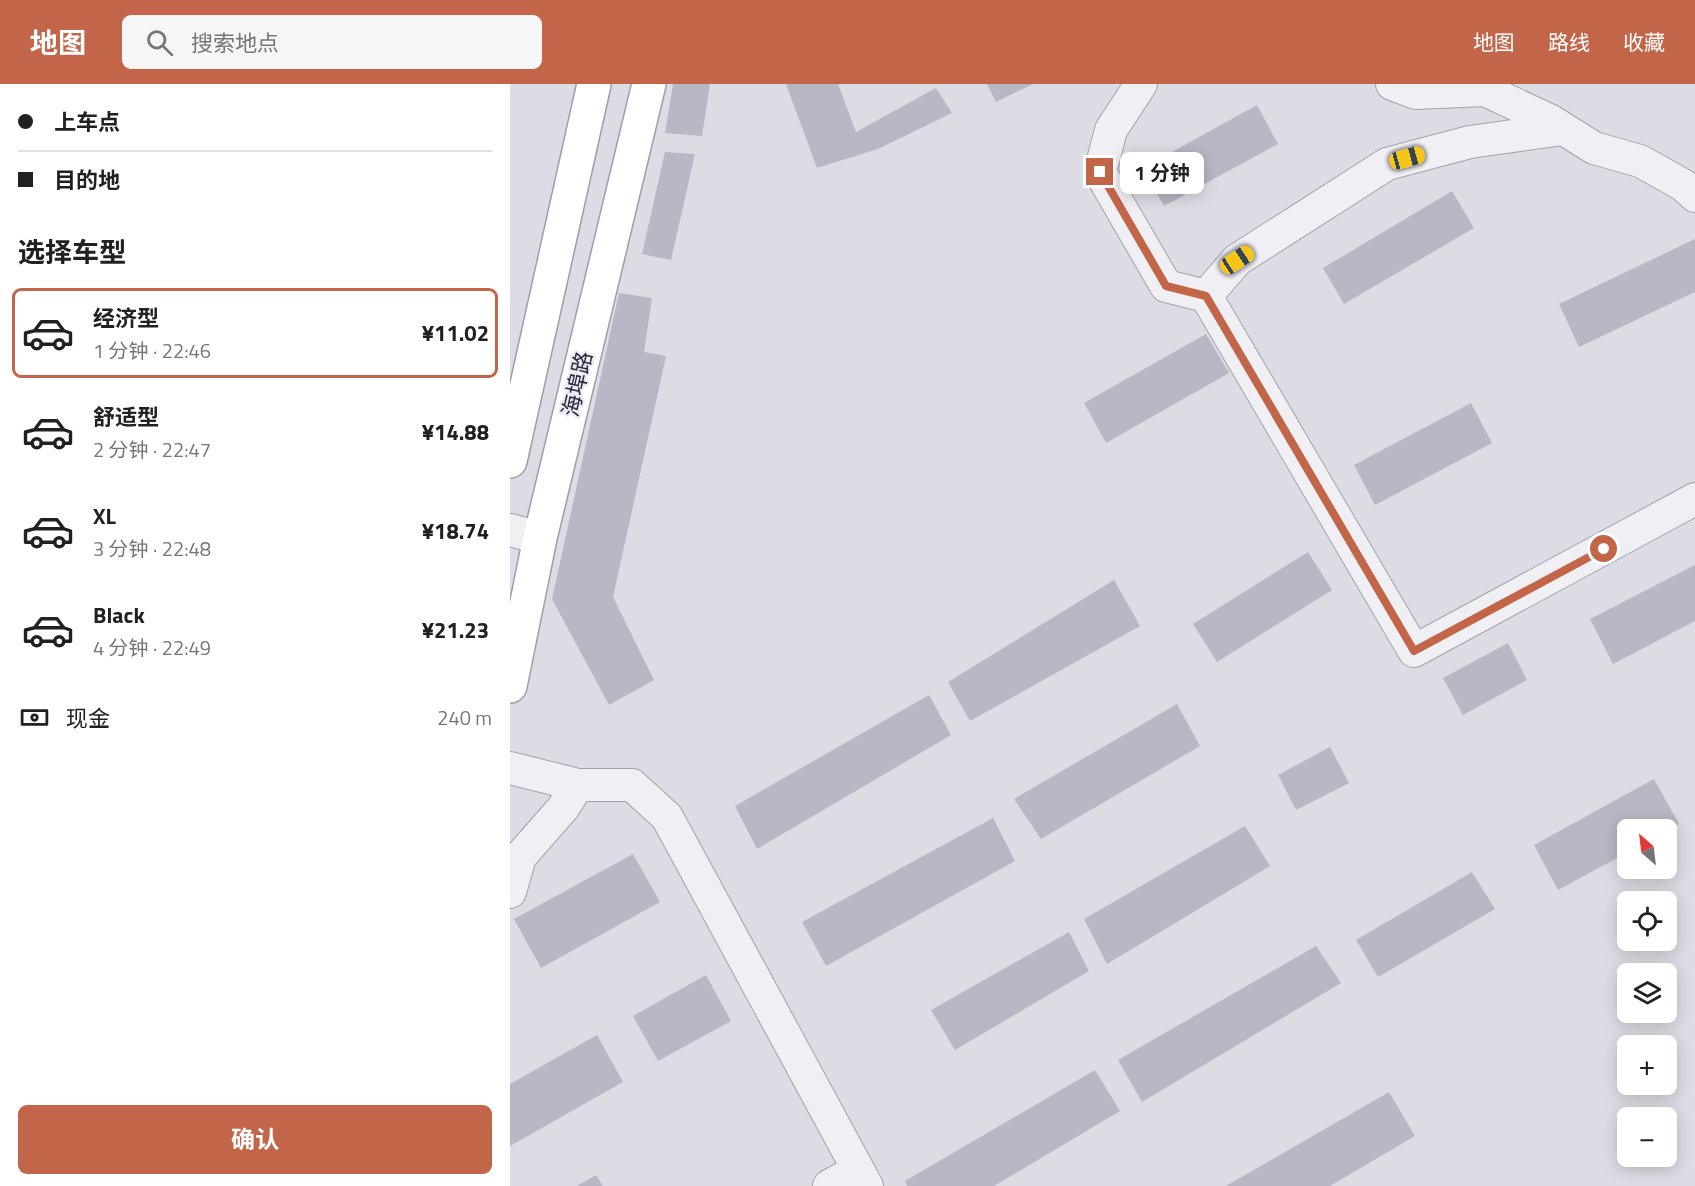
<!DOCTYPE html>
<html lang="zh">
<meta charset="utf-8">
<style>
:root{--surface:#fff;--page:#f6f6f6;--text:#202124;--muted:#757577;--line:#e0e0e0;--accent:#c36548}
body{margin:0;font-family:"Titillium Web","Noto Sans SC",sans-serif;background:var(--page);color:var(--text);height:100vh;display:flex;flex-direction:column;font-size:22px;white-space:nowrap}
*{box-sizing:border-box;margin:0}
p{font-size:20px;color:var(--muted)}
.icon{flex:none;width:33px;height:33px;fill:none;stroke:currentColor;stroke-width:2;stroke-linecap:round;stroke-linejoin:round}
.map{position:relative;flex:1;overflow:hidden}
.panel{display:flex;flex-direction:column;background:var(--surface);width:510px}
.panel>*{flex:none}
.guide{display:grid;align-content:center;height:132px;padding:0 18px;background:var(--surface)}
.needle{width:39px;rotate:332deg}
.controls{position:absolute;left:1107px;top:735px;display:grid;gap:12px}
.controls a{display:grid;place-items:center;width:60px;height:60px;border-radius:9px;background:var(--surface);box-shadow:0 3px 15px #0003;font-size:30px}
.end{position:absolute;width:27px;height:27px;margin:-14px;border:8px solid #c36548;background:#fff;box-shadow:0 0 0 3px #fff}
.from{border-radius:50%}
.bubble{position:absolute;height:42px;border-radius:9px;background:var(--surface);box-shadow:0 3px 15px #0003;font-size:20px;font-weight:700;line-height:42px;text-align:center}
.car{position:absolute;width:18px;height:36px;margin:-18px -9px;border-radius:8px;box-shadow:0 0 4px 2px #0007;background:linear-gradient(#f5c518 24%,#345 0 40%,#f5c518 0 76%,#345 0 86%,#f5c518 0)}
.guide b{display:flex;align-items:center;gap:21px;height:57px;font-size:22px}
.guide b+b{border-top:2px solid var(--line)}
.guide i{width:15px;height:15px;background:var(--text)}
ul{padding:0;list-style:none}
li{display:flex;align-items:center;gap:18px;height:90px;margin:0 12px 9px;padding:0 6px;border:3px solid transparent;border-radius:9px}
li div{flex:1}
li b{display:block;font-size:22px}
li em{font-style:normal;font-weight:700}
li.on{border-color:var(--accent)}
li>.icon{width:54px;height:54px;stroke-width:1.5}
h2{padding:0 18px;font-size:27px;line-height:72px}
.pay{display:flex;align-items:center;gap:15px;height:66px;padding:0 18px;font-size:22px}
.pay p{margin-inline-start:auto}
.action{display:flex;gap:12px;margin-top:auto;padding:12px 18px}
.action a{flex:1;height:69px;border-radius:9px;background:var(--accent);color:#fff;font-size:24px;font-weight:700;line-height:69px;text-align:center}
header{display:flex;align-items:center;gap:36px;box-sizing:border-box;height:84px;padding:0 30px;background:var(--accent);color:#fff}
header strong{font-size:28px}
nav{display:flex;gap:33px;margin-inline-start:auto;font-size:21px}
.search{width:420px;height:54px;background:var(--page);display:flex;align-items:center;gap:15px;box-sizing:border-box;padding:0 21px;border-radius:9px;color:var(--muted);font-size:22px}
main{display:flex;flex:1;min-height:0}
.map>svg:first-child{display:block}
.building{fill:#b7b7c5}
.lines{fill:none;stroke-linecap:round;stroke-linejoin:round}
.minor-casing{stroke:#a2a2af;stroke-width:34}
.major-casing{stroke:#9d9db0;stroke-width:36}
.minor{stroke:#efeff4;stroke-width:32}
.major{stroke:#fff;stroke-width:33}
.route{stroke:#c36548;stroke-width:8}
.labels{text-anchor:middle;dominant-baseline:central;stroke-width:4.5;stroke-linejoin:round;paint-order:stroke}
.street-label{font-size:22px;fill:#28273b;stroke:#ebecf3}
</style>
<header>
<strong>地图</strong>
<div class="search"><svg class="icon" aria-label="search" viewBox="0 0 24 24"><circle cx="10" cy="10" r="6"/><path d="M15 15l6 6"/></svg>搜索地点</div>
<nav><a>地图</a><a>路线</a><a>收藏</a></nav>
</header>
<main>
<section class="panel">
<div class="guide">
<b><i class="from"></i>上车点</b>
<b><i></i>目的地</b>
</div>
<h2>选择车型</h2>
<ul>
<li class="on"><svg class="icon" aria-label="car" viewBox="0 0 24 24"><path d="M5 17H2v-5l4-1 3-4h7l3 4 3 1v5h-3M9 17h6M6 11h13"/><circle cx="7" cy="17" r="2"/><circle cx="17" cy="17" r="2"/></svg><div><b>经济型</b><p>1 分钟 · 22:46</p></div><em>¥11.02</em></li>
<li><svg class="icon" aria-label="car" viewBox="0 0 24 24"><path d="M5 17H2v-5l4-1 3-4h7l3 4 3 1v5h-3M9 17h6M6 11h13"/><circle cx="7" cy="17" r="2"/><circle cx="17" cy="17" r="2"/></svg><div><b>舒适型</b><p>2 分钟 · 22:47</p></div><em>¥14.88</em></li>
<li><svg class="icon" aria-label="car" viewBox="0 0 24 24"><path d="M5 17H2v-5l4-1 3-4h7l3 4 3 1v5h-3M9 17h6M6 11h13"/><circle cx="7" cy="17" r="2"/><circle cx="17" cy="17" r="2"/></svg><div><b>XL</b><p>3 分钟 · 22:48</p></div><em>¥18.74</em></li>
<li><svg class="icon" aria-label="car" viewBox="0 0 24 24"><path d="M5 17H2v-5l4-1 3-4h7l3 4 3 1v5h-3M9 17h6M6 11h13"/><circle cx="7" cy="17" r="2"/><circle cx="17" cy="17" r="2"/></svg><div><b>Black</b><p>4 分钟 · 22:49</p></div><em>¥21.23</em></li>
</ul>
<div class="pay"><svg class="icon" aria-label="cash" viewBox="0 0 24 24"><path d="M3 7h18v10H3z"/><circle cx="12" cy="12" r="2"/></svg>现金<p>240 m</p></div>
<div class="action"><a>确认</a></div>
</section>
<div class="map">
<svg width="1185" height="1102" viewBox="0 0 1185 1102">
<rect width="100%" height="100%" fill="#dcdce5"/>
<path class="building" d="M163 0H200L192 52 155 49Z
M276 0H328L346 48 426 4 442 29 368 65 307 84Z
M477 0H523L486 18Z
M747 21 768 60 654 122 633 84Z
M155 68 185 70 161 176 132 170Z
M942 107 964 144 834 220 813 184Z
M1185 155V208L1069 263 1049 220Z
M109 209 142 214 134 268 156 272 103 513 144 596 99 621 42 515Z
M696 250 719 289 596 359 574 319Z
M961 319 982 359 865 421 844 381Z
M798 468 822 506 707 578 683 540Z
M1185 481V537L1103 580 1080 535Z
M604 496 630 542 460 637 438 598Z
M998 559 1017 596 953 631 933 594Z
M419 611 441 651 247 765 225 722Z
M667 620 690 662 531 755 504 715Z
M820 663 839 699 786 726 768 691Z
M1144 695 1169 740 1156 747 1118 746V768L1048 806 1024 761Z
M483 734 505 777 316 882 292 838Z
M735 742 760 782 597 880 574 835Z
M123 770 150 818 31 884 4 835Z
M962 788 985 825 868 893 846 856Z
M559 848 579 887 445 966 421 926Z
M806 862 831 899 632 1018 608 976Z
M196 891 221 937 148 977 123 932Z
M87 951 113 998 0 1062V1000Z
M585 986 610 1027 484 1102H397L395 1097Z
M879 1008 905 1052 820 1102H716Z
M86 1091 93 1102H67Z"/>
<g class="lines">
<g class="minor-casing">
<path id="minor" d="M631 0 601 46 590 88 656 202 696 212 904 567 1185 415
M882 0 906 9 975 6 1041 37 1084 64 1130 77 1173 101 1185 112
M696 212 727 176 877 80 960 58 1053 45
M0 446 30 454
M0 684 68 701H122L157 733 357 1102
M0 808 10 773 53 724 68 701
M319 1102 348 1086"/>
</g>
<g class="major-casing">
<path id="major" d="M0 377 84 0
M0 602 30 454 139 0"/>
</g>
<use href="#minor" class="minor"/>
<use href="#major" class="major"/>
</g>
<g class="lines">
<path class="route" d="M590 88 656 202 696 212 904 567 1094 465"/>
</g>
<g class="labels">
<g class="street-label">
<text transform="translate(67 300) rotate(-77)">海埠路</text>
</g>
</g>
</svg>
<div class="controls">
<a><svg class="needle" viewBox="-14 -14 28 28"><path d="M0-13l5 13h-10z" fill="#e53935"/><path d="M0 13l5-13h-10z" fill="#757577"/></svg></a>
<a><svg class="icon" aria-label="locate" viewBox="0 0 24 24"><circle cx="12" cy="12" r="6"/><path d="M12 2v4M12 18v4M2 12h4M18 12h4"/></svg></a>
<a><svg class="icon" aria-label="layers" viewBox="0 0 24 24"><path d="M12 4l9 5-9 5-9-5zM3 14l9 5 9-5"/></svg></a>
<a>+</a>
<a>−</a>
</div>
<i class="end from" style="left:1094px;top:465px"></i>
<i class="end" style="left:590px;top:88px"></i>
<div class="bubble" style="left:610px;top:68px;width:84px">1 分钟</div>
<i class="car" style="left:897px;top:74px;rotate:75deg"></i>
<i class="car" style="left:727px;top:176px;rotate:57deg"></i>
</div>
</main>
